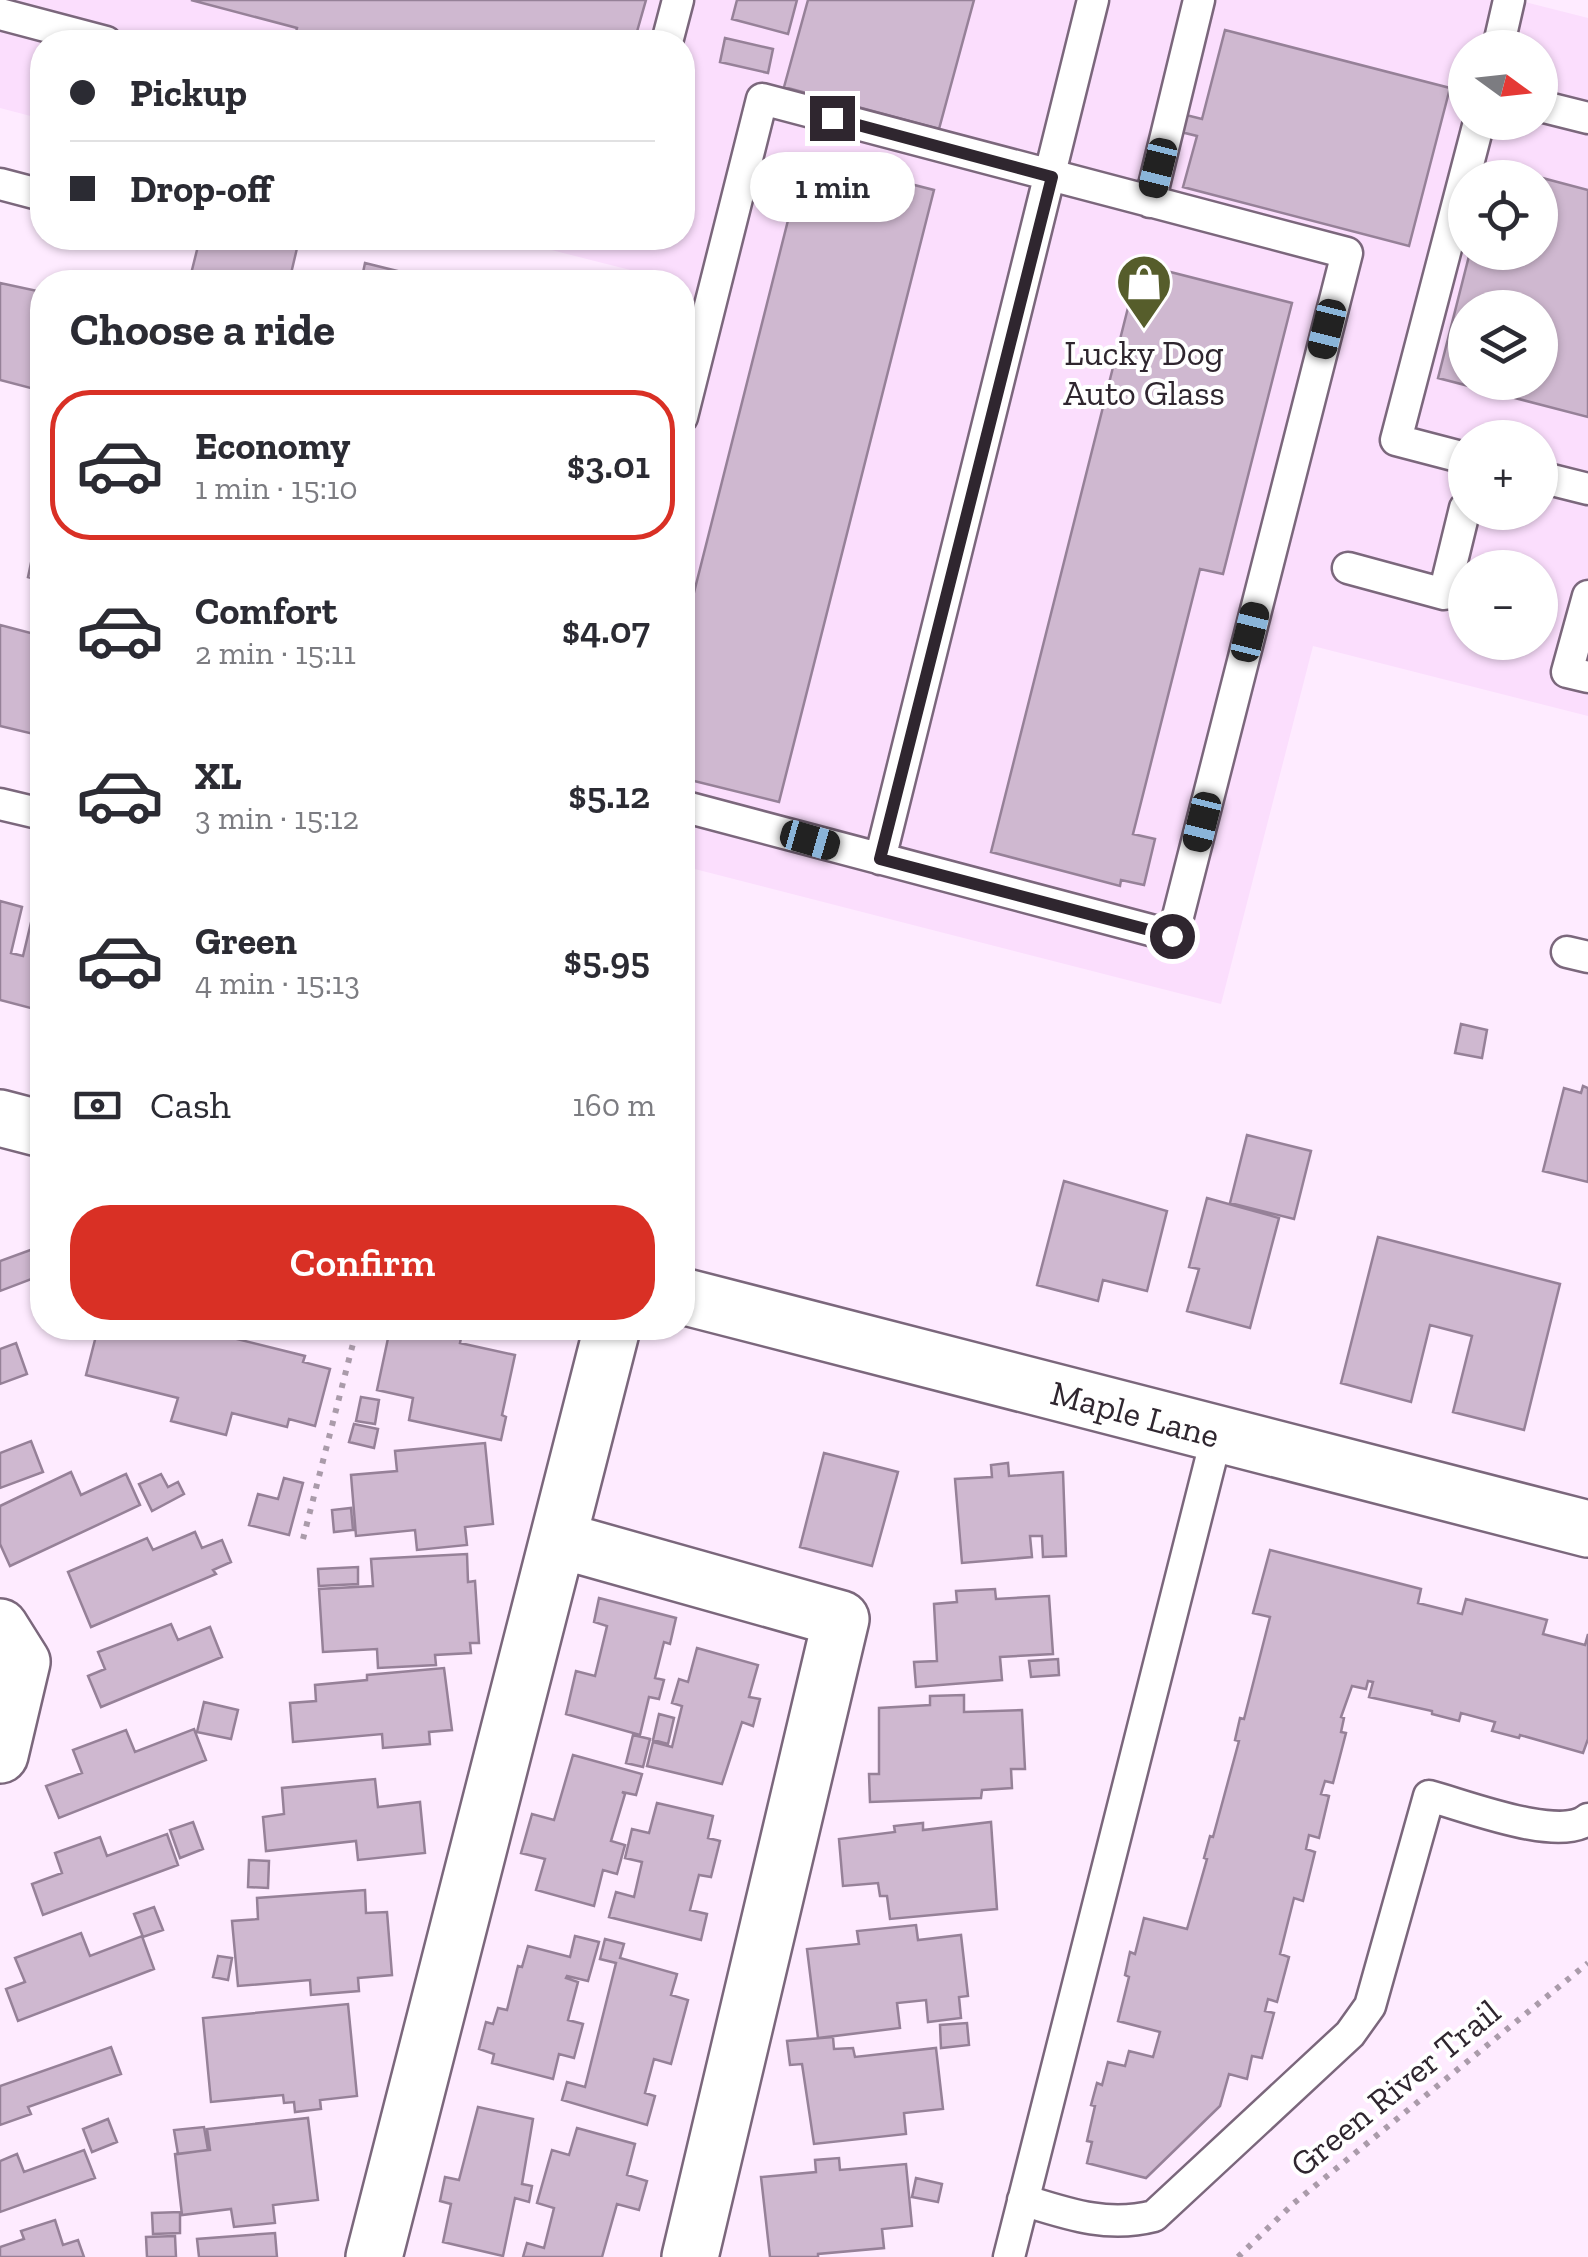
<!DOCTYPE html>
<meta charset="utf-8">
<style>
:root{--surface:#fff;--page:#f7f7f7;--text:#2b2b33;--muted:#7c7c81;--line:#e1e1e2;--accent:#d93025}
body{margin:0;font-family:"Zilla Slab",serif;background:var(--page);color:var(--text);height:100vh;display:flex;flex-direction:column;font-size:38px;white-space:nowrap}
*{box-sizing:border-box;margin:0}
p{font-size:32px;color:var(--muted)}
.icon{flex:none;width:55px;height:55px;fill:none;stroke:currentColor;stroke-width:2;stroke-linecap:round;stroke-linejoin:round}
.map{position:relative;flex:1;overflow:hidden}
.side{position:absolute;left:30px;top:270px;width:665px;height:1070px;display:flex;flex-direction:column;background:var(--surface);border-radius:40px;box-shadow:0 2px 8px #0004}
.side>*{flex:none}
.top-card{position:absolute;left:30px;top:30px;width:665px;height:220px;border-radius:40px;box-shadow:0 2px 8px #0004;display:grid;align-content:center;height:220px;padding:0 40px;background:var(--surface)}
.needle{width:65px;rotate:105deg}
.tools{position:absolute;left:1448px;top:30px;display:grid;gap:20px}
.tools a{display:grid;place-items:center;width:110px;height:110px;border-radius:50%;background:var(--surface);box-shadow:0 2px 8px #0004;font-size:50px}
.end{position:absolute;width:45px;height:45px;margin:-22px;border:12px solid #2f262f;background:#fff;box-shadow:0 0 0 5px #fff}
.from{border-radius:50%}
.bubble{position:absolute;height:70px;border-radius:35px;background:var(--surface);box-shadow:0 2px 8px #0004;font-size:32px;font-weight:600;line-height:70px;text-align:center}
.car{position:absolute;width:30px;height:60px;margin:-30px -15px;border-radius:12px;box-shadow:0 0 8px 2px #0007;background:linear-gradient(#222 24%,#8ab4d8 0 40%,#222 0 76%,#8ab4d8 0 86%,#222 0)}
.top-card b{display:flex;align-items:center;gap:35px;height:95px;font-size:38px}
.top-card b+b{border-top:2px solid var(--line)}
.top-card i{width:25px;height:25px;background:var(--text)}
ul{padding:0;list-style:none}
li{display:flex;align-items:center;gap:30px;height:150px;margin:0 20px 15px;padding:0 20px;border:5px solid transparent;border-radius:40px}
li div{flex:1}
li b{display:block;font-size:38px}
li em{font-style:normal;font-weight:600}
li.active{border-color:var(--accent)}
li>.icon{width:90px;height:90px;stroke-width:1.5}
h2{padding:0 40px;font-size:45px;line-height:120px}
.pay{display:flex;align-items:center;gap:25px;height:110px;padding:0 40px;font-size:38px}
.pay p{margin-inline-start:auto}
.button{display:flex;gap:20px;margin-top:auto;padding:20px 40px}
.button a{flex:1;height:115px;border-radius:40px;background:var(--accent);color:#fff;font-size:40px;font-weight:600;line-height:115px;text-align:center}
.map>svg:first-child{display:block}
.built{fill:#fbdefd;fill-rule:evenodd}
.building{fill:#cfb8d0;stroke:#968198;stroke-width:2.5;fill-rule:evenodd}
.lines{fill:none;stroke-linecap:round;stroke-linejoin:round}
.lane-casing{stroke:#7b677c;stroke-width:35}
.street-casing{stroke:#7b677c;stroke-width:60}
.path{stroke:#aa9baa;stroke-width:6;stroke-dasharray:5 8;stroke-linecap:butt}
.lane{stroke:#fff;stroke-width:30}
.street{stroke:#fff;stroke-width:55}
.route{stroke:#2f262f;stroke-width:12}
.labels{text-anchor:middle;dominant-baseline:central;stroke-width:8;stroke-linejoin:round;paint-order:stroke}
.poi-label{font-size:35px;fill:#2f262f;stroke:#fff}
.street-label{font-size:35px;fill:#2f262f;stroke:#fff}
</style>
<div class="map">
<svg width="1588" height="2257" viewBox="0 0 1588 2257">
<rect width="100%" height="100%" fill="#feebff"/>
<path class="built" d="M0 0H1517L1588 18V716L1313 646 1221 1004 683 866 682 282H648L650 275 504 238H682V42H42V119L0 108ZM1465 48H1540V122H1465ZM1465 178H1540V252H1465ZM1465 308H1540V382H1465ZM1465 438H1540V512H1465ZM1465 568H1540V642H1465Z"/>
<path class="building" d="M191 0H646L634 42H354L343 40V42H294L297 28Z
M737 0H797L788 34 732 19Z
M808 0H974L939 129 784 87Z
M1225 30 1450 88 1409 246 1183 187 1197 136 1181 132 1186 115 1202 119Z
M725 38 773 49 768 73 720 62Z
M804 157 934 190 779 802 682 778V640Z
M1493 165 1588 190V417L1438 378 1470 252H1540V178H1489ZM1465 308H1540V382H1465Z
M200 238H271L298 244 289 282H189Z
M365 263 442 282H361Z
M1139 264 1292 303 1223 574 1200 569 1133 834 1155 839 1144 885 1121 880 1120 886 991 852Z
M0 283 42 292V391L0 380Z
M40 520H42V581L28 577Z
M0 625 42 636V736L0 726Z
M0 901 22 907 11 953 23 956 34 910 42 911V1011L0 1000Z
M1461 1024 1487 1030 1482 1058 1455 1053Z
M1583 1086 1588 1088V1182L1543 1171 1564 1088 1581 1093Z
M1247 1135 1311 1151 1294 1219 1230 1203Z
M1064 1181 1167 1211 1147 1291 1103 1280 1098 1301 1037 1285Z
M1207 1198 1279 1218 1250 1328 1187 1311 1199 1269 1189 1267Z
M1378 1237 1560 1284 1524 1430 1453 1412 1472 1336 1430 1325 1411 1402 1341 1383Z
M36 1248 42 1275 0 1291V1261Z
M98 1328H193L305 1356 303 1362 330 1369 315 1426 289 1419 287 1427 232 1413 226 1435 171 1421 178 1398 86 1375Z
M438 1328H463L460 1343 515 1355 502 1415 506 1417 501 1440 409 1420 413 1398 377 1390 390 1329 437 1338Z
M16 1343 27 1374 0 1384V1349Z
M361 1397 379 1400 375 1424 356 1421Z
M354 1424 378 1429 374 1448 349 1442Z
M31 1441 43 1472 0 1488V1453Z
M485 1443 493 1524 465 1527 467 1545 417 1550 415 1530 356 1536 351 1475 397 1471 395 1451Z
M824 1453 898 1472 872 1566 800 1547Z
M1008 1463 1009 1476 1063 1472 1066 1556 1043 1557 1042 1536H1030L1032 1557 962 1563 955 1479 992 1477 991 1465Z
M71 1472 81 1495 126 1474 140 1505 10 1566 0 1544V1506Z
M161 1474 168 1487 178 1482 184 1494 152 1511 139 1484Z
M284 1478 303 1483 289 1535 249 1525 258 1494 278 1499Z
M351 1508 353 1530 334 1532 332 1510Z
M195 1532 202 1548 222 1540 231 1562 213 1570 216 1574 91 1627 68 1572 147 1538 153 1550Z
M1270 1550 1421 1589 1418 1603 1462 1614 1466 1599 1547 1620 1543 1634 1585 1645 1588 1634V1739L1583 1753 1520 1735 1519 1738 1492 1731 1495 1722 1461 1713 1459 1721 1432 1714V1711L1369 1697 1373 1682 1368 1681 1366 1689 1352 1686 1341 1717 1344 1718 1341 1732 1346 1733 1333 1783 1325 1781 1321 1794 1329 1796 1319 1838 1309 1835 1306 1849 1315 1852 1303 1901 1294 1898 1280 1954 1289 1957 1277 2002 1268 1999 1265 2011 1274 2013 1262 2058 1252 2056 1247 2079 1229 2074 1220 2106 1146 2178 1087 2163 1092 2142 1087 2141 1095 2106 1091 2105 1097 2083 1102 2085 1108 2062 1125 2066 1129 2051 1153 2057 1160 2032 1118 2021 1129 1977 1125 1975 1130 1952 1135 1954 1144 1918 1187 1929 1207 1859 1204 1858 1210 1836 1213 1837 1239 1741 1235 1740 1240 1718 1244 1719 1270 1617 1253 1613Z
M467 1554 468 1582 475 1581 479 1643H470L471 1653 435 1655 436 1665 378 1668 377 1649 323 1652 319 1589 373 1586 371 1559Z
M358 1567V1584L319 1586 318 1569Z
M995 1589 996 1599 1049 1596 1053 1654 1000 1657 1002 1680 916 1687 914 1662 937 1661 934 1604 957 1602 956 1591Z
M599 1598 676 1618 670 1644 664 1642 655 1678 664 1680 659 1699 649 1697 640 1735 566 1714 576 1671 595 1676 607 1626 594 1622Z
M171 1624 178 1640 210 1627 222 1657 101 1707 88 1676 105 1669 98 1652Z
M697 1648 758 1665 749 1697 760 1699 753 1726 742 1722 722 1784 647 1766 653 1742 672 1747 682 1706 672 1703 679 1679 688 1682Z
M1058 1659 1059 1675 1031 1677 1029 1661Z
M444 1668 452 1730 429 1732 430 1744 383 1748 382 1734 293 1742 290 1703 316 1701 315 1685 367 1680V1675Z
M964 1695V1712L1022 1710 1025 1769H1011L1012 1788 982 1790 981 1798 870 1802 869 1774H879V1708L930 1705V1696Z
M204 1702 238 1710 231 1739 197 1732Z
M659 1714 674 1718 668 1744 653 1740Z
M194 1729 206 1760 59 1818 46 1786 82 1773 73 1750 126 1730 135 1752Z
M633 1735 650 1739 643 1767 626 1763Z
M573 1755 642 1774 636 1795 622 1792 625 1794 611 1841 625 1845 617 1874 603 1870 594 1906 536 1890 545 1859 521 1853 532 1814 554 1820Z
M375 1779 378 1807 420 1802 425 1853 358 1860 356 1841 266 1851 263 1817 284 1814 282 1788Z
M657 1803 713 1816 708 1838 720 1841 711 1877 699 1875 690 1910 707 1914 701 1940 609 1917 616 1892 634 1897 642 1862 625 1858 632 1829 649 1833Z
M193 1822 203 1849 180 1858 170 1830Z
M991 1822 997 1909 890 1919 887 1896H880L878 1883 843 1886 839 1839 895 1832 894 1826 923 1823V1830Z
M167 1834 178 1865 43 1915 32 1884 62 1873 55 1853 100 1837 107 1856Z
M249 1860 269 1861 268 1888 248 1887Z
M365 1890 366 1913 387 1912 392 1975 358 1978 359 1991 311 1995 310 1980 238 1986 232 1921 258 1919 257 1898Z
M154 1907 163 1930 143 1937 134 1914Z
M916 1925 918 1940 961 1935 968 1996 959 1997 961 2018 928 2022 926 2000 897 2003 900 2028 818 2038 807 1949 859 1944 857 1931Z
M81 1933 90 1956 142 1936 154 1969 18 2021 6 1989 25 1982 15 1958Z
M575 1936 599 1942 588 1981 567 1976 566 1978 578 1982 568 2020 583 2024 574 2058 559 2054 553 2079 492 2063 494 2054 479 2049 486 2022 493 2024 498 2008 507 2010 518 1966 522 1967 528 1946 570 1957Z
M605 1939 624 1944 620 1958 677 1974 671 1995 688 2000 671 2064 654 2059 645 2093 655 2096 647 2125 562 2100 567 2082 585 2087 616 1963 600 1959Z
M218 1956 232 1958 228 1980 213 1977Z
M348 2004 357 2096 320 2100 321 2109 295 2112 294 2102 284 2103 283 2095 211 2102 203 2018Z
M967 2023 969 2045 941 2048 940 2025Z
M833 2037 834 2049 853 2048 855 2057 936 2048 943 2109 904 2113 906 2134 814 2144 802 2064 790 2065 787 2041Z
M111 2047 121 2074 28 2107 31 2114 0 2125V2086Z
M478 2107 533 2119 522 2184 532 2186 529 2202 515 2198 503 2256 443 2242 451 2204 440 2201 445 2177 459 2180Z
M308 2118 318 2200 273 2205 275 2223 234 2227 231 2209 182 2215 175 2154 210 2150 207 2129Z
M108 2119 117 2142 92 2152 83 2129Z
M204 2127 208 2150 178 2154 174 2130Z
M577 2128 635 2144 627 2175 647 2181 639 2210 617 2204 602 2257H523L527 2243 544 2248 554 2208 537 2203 552 2150 569 2155Z
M84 2150 95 2178 0 2212V2161L17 2154 24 2172Z
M839 2158 840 2170 906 2164 912 2226 882 2229 884 2248 818 2254V2257H770L761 2177 816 2172 815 2160Z
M916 2178 942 2184 938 2202 912 2197Z
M180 2212V2233L153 2234 152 2213Z
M55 2220 63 2245 78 2240 84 2257H0V2247L24 2239 21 2231Z
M275 2233 277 2257H199L197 2239Z
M175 2236 176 2257H147L146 2237Z"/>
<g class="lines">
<g class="lane-casing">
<path id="lane" d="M0 14 106 42
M667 42 678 0
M1498 48 1509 0
M1540 106 1588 118
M0 184 42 195
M1150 202 1199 0
M682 417 762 99 1347 253 1173 936 682 806
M1465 458 1396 440 1479 122
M1540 477 1588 489
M1348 568 1444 594 1465 508
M1588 596 1567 672 1588 677
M0 804 42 814
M880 859 1093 0
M1567 952 1588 957
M1023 2200C1068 2214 1107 2228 1154 2216L1350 2034 1370 2006 1429 1796C1464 1805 1560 1843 1588 1819
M1009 2257 1217 1435"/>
</g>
<g class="street-casing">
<path id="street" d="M0 1118 42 1129
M682 1296 1588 1529
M560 1540 841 1619 690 2257
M0 1627 22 1662 0 1755
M374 2257 612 1328"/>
</g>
<path class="path" d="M303 1539 357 1328
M1238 2257 1294 2203 1588 1963"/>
<use href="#lane" class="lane"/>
<use href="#street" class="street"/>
</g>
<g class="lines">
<path class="route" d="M832 118 1052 177 880 859 1172 936"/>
</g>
<defs>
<g id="shop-pin" transform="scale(2.875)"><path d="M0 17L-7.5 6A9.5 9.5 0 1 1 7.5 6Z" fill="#565d2b" stroke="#fff"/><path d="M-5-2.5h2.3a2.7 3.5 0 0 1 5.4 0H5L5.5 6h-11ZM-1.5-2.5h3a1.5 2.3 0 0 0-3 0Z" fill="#fff"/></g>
</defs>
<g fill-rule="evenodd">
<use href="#shop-pin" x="1144" y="282"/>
</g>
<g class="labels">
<g class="poi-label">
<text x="1144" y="353">Lucky Dog<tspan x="1144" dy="40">Auto Glass</tspan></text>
</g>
<g class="street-label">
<text transform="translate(1135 1414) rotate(15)">Maple Lane</text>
<text transform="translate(1395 2088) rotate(-39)">Green River Trail</text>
</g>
</g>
</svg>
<div class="tools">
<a><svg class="needle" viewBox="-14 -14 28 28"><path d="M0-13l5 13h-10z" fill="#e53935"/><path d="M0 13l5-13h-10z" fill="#7c7c81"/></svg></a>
<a><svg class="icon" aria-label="locate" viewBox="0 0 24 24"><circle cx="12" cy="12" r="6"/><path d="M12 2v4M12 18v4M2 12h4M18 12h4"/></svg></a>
<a><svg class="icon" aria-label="layers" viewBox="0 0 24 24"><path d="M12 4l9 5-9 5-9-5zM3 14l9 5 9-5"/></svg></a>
<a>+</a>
<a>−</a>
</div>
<i class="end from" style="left:1172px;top:936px"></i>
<i class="end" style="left:832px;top:118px"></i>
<div class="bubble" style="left:750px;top:152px;width:165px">1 min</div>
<i class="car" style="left:1158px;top:168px;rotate:194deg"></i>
<i class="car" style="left:1327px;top:329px;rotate:194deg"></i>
<i class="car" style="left:1250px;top:632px;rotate:14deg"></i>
<i class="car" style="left:1202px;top:822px;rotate:194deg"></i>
<i class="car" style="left:810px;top:840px;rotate:106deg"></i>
<div class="top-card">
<b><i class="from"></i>Pickup</b>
<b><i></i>Drop-off</b>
</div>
<section class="side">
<h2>Choose a ride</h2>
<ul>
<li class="active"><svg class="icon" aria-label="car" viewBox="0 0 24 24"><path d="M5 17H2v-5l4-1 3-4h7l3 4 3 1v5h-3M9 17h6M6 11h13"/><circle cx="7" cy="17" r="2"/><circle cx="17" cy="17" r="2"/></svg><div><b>Economy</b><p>1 min · 15:10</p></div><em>$3.01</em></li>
<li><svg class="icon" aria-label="car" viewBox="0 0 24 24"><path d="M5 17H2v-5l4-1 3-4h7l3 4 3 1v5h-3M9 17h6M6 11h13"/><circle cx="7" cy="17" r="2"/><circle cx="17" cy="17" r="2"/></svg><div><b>Comfort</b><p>2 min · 15:11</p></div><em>$4.07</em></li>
<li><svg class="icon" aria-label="car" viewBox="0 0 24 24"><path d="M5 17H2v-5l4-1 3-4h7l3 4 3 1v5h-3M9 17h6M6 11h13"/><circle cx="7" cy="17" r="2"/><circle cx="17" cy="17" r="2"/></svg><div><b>XL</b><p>3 min · 15:12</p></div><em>$5.12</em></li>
<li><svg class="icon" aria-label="car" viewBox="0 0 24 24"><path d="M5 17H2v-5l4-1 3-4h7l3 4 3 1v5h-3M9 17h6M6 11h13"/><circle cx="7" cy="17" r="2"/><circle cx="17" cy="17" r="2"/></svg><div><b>Green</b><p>4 min · 15:13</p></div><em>$5.95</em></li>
</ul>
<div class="pay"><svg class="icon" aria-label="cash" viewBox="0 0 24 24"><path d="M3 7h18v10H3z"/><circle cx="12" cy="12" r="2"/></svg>Cash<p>160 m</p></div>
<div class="button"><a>Confirm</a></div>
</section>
</div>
